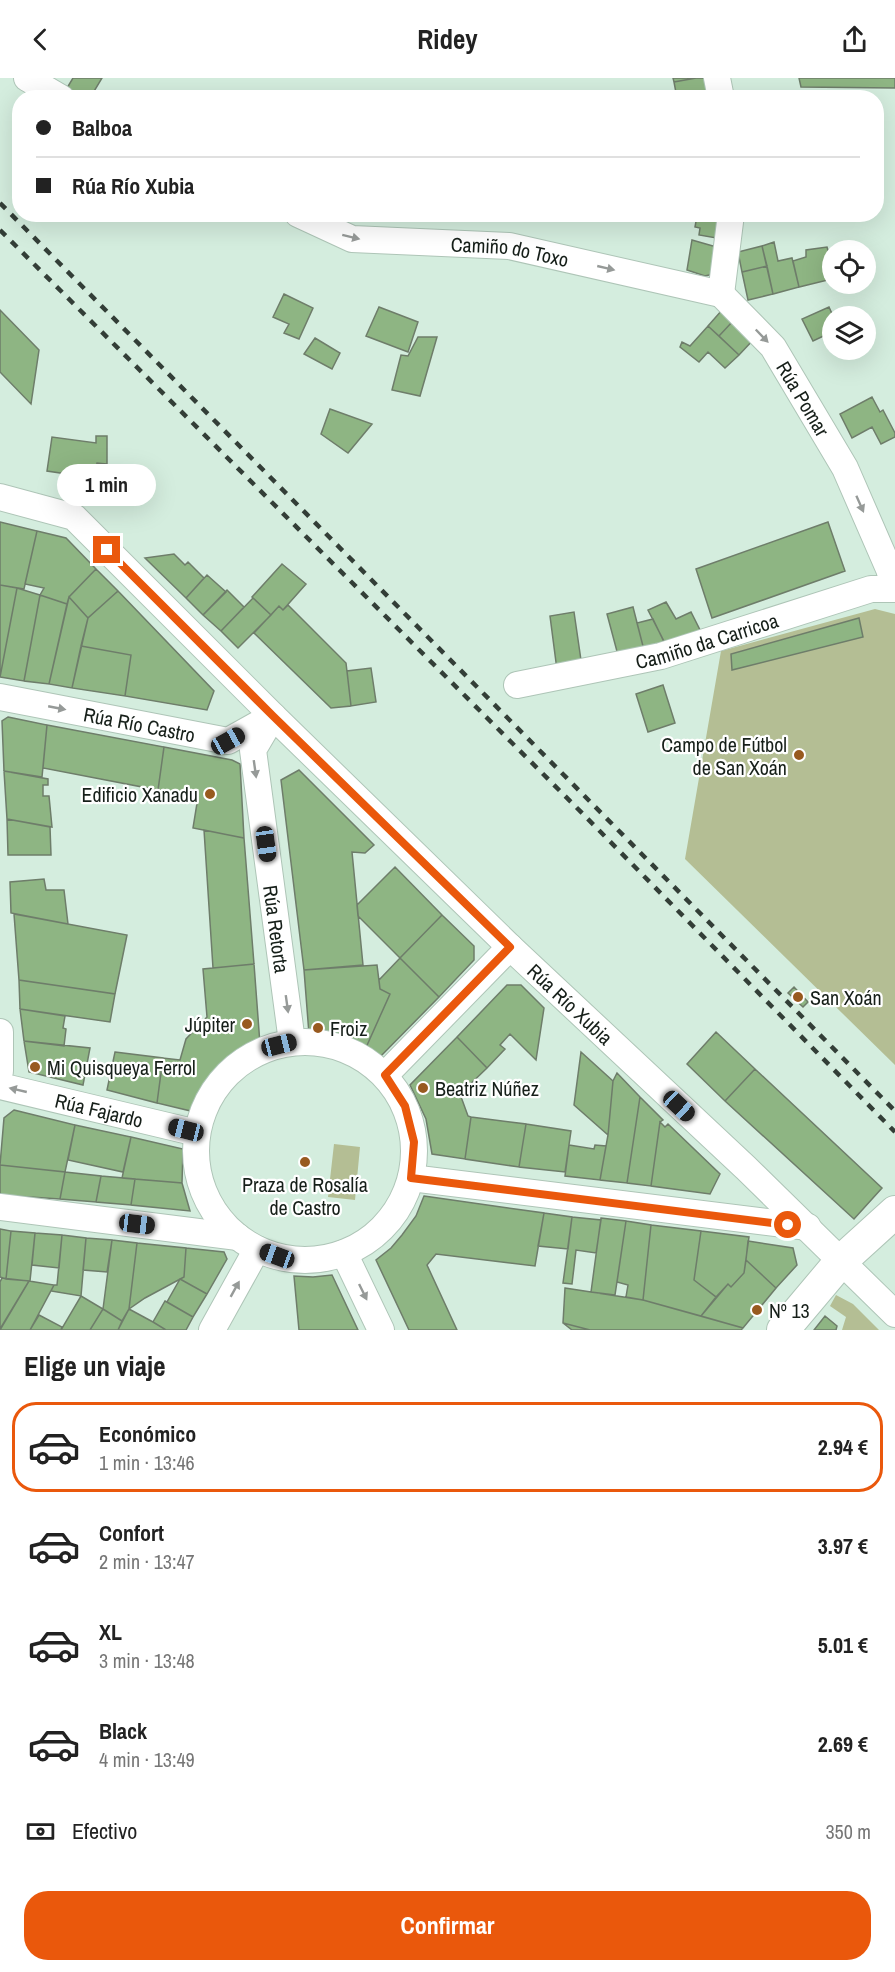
<!DOCTYPE html>
<html lang="es">
<meta charset="utf-8">
<style>
:root{--surface:#fff;--page:#f6f6f6;--text:#222;--muted:#767676;--line:#e0e0e0;--accent:#ea580c}
body{margin:0;font-family:"Archivo Narrow",sans-serif;background:var(--page);color:var(--text);height:100vh;display:flex;flex-direction:column;font-size:22px;white-space:nowrap}
*{box-sizing:border-box;margin:0}
p{font-size:20px;color:var(--muted)}
.icon{flex:none;width:33px;height:33px;fill:none;stroke:currentColor;stroke-width:2;stroke-linecap:round;stroke-linejoin:round}
.map{position:relative;height:1252px;overflow:hidden}
.drawer{display:flex;flex-direction:column;background:var(--surface);flex:1}
.drawer>*{flex:none}
.top-card{position:absolute;left:12px;top:12px;width:872px;height:132px;border-radius:24px;box-shadow:0 6px 24px #0002;display:grid;align-content:center;height:132px;padding:0 24px;background:var(--surface)}
.tools{position:absolute;left:822px;top:162px;display:grid;gap:12px}
.tools a{display:grid;place-items:center;width:54px;height:54px;border-radius:50%;background:var(--surface);box-shadow:0 6px 24px #0002;font-size:30px}
.end{position:absolute;width:27px;height:27px;margin:-14px;border:8px solid #ea580c;background:#fff;box-shadow:0 0 0 3px #fff}
.from{border-radius:50%}
.bubble{position:absolute;height:42px;border-radius:21px;background:var(--surface);box-shadow:0 6px 24px #0002;font-size:20px;font-weight:700;line-height:42px;text-align:center}
.car{position:absolute;width:18px;height:36px;margin:-18px -9px;border-radius:8px;box-shadow:0 0 4px 2px #0007;background:linear-gradient(#222 24%,#8ab4d8 0 40%,#222 0 76%,#8ab4d8 0 86%,#222 0)}
.top-card b{display:flex;align-items:center;gap:21px;height:57px;font-size:22px}
.top-card b+b{border-top:2px solid var(--line)}
.top-card i{width:15px;height:15px;background:var(--text)}
ul{padding:0;list-style:none}
li{display:flex;align-items:center;gap:18px;height:90px;margin:0 12px 9px;padding:0 12px;border:3px solid transparent;border-radius:24px}
li div{flex:1}
li b{display:block;font-size:22px}
li em{font-style:normal;font-weight:700}
li.active{border-color:var(--accent)}
li>.icon{width:54px;height:54px;stroke-width:1.5}
h2{padding:0 24px;font-size:27px;line-height:72px}
.pay{display:flex;align-items:center;gap:15px;height:66px;padding:0 24px;font-size:22px}
.pay p{margin-inline-start:auto}
.button{display:flex;gap:12px;margin-top:auto;padding:12px 24px}
.button a{flex:1;height:69px;border-radius:24px;background:var(--accent);color:#fff;font-size:24px;font-weight:700;line-height:69px;text-align:center}
header{display:flex;justify-content:space-between;align-items:center;height:78px;padding:0 24px;background:var(--surface);font-size:27px;font-weight:700}
.map>svg:first-child{display:block}
.green{fill:#b4be94}
.building{fill:#8eb583;stroke:#6e7d6a;stroke-width:1.5}
.lines{fill:none;stroke-linecap:round;stroke-linejoin:round}
.minor-casing{stroke:#aec5b7;stroke-width:28}
.tertiary-casing{stroke:#aec5b7;stroke-width:34}
.minor{stroke:#fff;stroke-width:26}
.tertiary{stroke:#fff;stroke-width:32}
.rail{stroke:#333e37;stroke-width:4.5;stroke-dasharray:8 8;stroke-linecap:butt}
.oneway{fill:#969a98}
.route{stroke:#ea580c;stroke-width:8}
.poi-dot{fill:#985a1f;stroke:#fff;stroke-width:2}
.labels{text-anchor:middle;dominant-baseline:central;stroke-width:4.5;stroke-linejoin:round;paint-order:stroke}
.street-label{font-size:20px;fill:#161f19;stroke:#fff}
.poi-label{font-size:20px;fill:#161f19;stroke:#fff;text-anchor:start}
</style>
<header><svg class="icon" aria-label="back" viewBox="0 0 24 24"><path d="M15 5l-7 7 7 7"/></svg>Ridey<svg class="icon" aria-label="share" viewBox="0 0 24 24"><path d="M12 15V3M7 8l5-5 5 5M5 13v7h14v-7"/></svg></header>
<div class="map">
<svg width="895" height="1252" viewBox="0 0 895 1252">
<rect width="100%" height="100%" fill="#d4edde"/>
<path class="green" d="M875 531 895 536V987L685 781 721 573Z
M334 1066 360 1069 355 1122 328 1119Z
M836 1217 853 1226 879 1252H842L846 1239 830 1228Z"/>
<path class="building" d="M73 0H102L90 20H82L67 10Z
M673 0H696L674 4Z
M696 0H706L709 20H677L674 4Z
M799 0H895V10L801 9Z
M139 18 176 19V20H139Z
M664 136H707L664 142Z
M707 136H727L722 161 699 157 700 150 695 149 697 138Z
M692 162 720 170 713 195 709 197 705 198 687 192Z
M774 164 778 183 792 180 799 209 773 216 762 168Z
M762 168 767 188 742 194 738 174Z
M827 169 832 187V201L799 209 793 183 806 179V172Z
M767 188 773 216 748 222 742 194Z
M284 216 313 230 299 261 284 255 289 246 273 239Z
M379 229 418 244 408 274 366 258Z
M829 229 833 238 832 254 813 263 802 241Z
M0 232 39 272 31 326 0 294Z
M722 232 733 243 719 258 708 248Z
M733 243 754 261 739 277 719 258Z
M708 248 739 277 725 290 708 274 699 284 680 269 682 264 690 268Z
M418 259H437L420 318 392 312 401 277 408 278Z
M315 260 340 275 332 291 304 276Z
M872 319 880 334 883 332 895 355V359L881 366 872 349 852 360 840 336Z
M330 331 372 346 348 375 321 356Z
M96 358H107V386L97 385 94 400 47 393 52 359 96 365Z
M0 444 37 453 24 511 0 507Z
M828 444 845 493 712 540 696 491Z
M37 453 66 460 96 491 69 519 67 526 40 517 44 510 25 506Z
M174 476 185 487 188 484 204 500 186 520 145 480Z
M282 486 306 506 283 532 279 528 271 537 252 519Z
M96 491 118 513 88 540 69 519Z
M207 497 226 514 203 537 186 520Z
M0 507 17 510 0 599Z
M17 510 40 517 24 603 0 599Z
M227 512 244 529 221 553 203 537Z
M118 513 214 613 207 632 125 618 131 577 81 568 88 540Z
M40 517 67 526 49 606 24 603Z
M69 519 88 540 72 610 49 606Z
M253 520 271 537 238 570 221 553Z
M666 524 676 541 691 534 701 554 667 569 648 532Z
M288 527 346 585 351 628 331 630 254 555 279 528 283 532Z
M633 529 645 576 619 581 607 536Z
M574 534 582 589 557 592 550 538Z
M859 540 863 559 732 592 731 576Z
M653 541 665 566 644 572 637 545Z
M81 568 131 577 125 618 72 610Z
M371 590 376 624 351 628 347 593Z
M663 607 675 645 648 654 636 616Z
M8 639 47 647 42 699 4 693 2 643Z
M47 647 164 669 158 712 43 690Z
M164 669 232 682 240 686 244 760 193 750 198 719 158 712Z
M299 692 374 767 365 775 352 774 363 887 304 892 281 702Z
M4 693 48 701V707H43V718H49L52 749 7 741Z
M7 741 50 749 51 777H8Z
M204 752 244 760 254 886 213 890Z
M395 789 442 837 400 880 358 838 357 827Z
M44 801 46 812H64L68 846 11 835 10 804Z
M14 836 127 857 115 916 19 902Z
M442 837 474 868V882L439 919 400 880Z
M400 880 439 919 376 983 364 974 390 916 380 911 379 902Z
M254 886 260 966 232 983 215 1000 201 1020 195 1034 157 1025 163 980 180 982 186 961 207 939 203 891Z
M377 887 380 911 390 916 364 974 334 960 309 956 304 892Z
M19 902 115 916 110 944 20 931Z
M507 907H521L544 930 536 982 510 956 500 967 505 971 487 990 457 959Z
M794 909 808 924 803 929 788 915Z
M20 931 65 938 63 950 66 951 64 968 24 963Z
M716 954 755 991 725 1023 687 986Z
M457 959 487 990 460 1016 468 1038 471 1039 465 1081 432 1076 426 1041 410 1007Z
M24 963 90 970 83 1007 29 994Z
M115 974 163 980 157 1025 107 1012Z
M581 974 613 1003 608 1057 574 1027Z
M755 991 882 1110 854 1141 725 1023Z
M617 995 640 1019 627 1105 600 1102 608 1057 613 1003Z
M640 1019 663 1042 660 1044 651 1108 627 1105Z
M14 1032 75 1047 65 1094 0 1087 4 1040Z
M471 1039 526 1046 519 1089 465 1081Z
M660 1044 665 1049 668 1046 720 1096 710 1116 651 1108Z
M526 1046 571 1053 565 1094 519 1089Z
M75 1047 131 1059 123 1094 68 1082Z
M131 1059 183 1071 182 1105 122 1100Z
M569 1067 594 1071 595 1067 606 1068 600 1102 565 1098Z
M0 1087 65 1094 60 1121 0 1117Z
M65 1094 101 1098 96 1124 60 1121Z
M101 1098 135 1101 131 1127 96 1124Z
M135 1101 182 1105 190 1133 131 1127Z
M424 1118 544 1135 535 1188 436 1176 427 1187 457 1252H409L376 1182 391 1170 402 1157 416 1138Z
M544 1135 572 1139 568 1171 538 1168Z
M572 1139 601 1142 596 1175 576 1172 572 1206 563 1205Z
M601 1140 626 1143 615 1217 591 1214Z
M626 1143 651 1147 643 1222 626 1219 628 1207 617 1204Z
M651 1147 701 1153 694 1202 716 1219 701 1238 643 1222Z
M0 1151 11 1153 6 1201 0 1199Z
M11 1153 35 1155 30 1203 6 1201Z
M701 1153 749 1159 744 1195 731 1209 728 1206 716 1219 694 1202Z
M35 1155 62 1157 59 1190 32 1187Z
M62 1157 86 1160 81 1218 51 1213 54 1207H57Z
M86 1160 112 1162 107 1194 83 1192Z
M112 1162 137 1165 129 1231 122 1243 103 1231Z
M748 1163 793 1170 797 1187 776 1210 746 1182Z
M137 1165 186 1170 184 1199 145 1220 129 1231Z
M186 1170 224 1174 227 1181 207 1216 180 1201 184 1199Z
M746 1182 776 1210 743 1250 701 1238 728 1206 731 1209 744 1195Z
M332 1197 358 1252H299L294 1198 313 1199Z
M2 1200 29 1203 0 1251V1204Z
M180 1201 207 1216 193 1239 167 1224Z
M29 1203 54 1207 30 1252H0Z
M565 1210 643 1222 743 1250 741 1252H590L563 1245Z
M81 1218 103 1231 90 1252H61Z
M165 1223 193 1239 186 1252H166L153 1244Z
M103 1231 122 1243 118 1252H90Z
M129 1231 153 1244 166 1252H118Z
M39 1237 62 1249 61 1252H30Z
M825 1238 837 1248 836 1252H814Z
M563 1245 590 1252H572Z"/>
<g class="lines">
<g class="minor-casing">
<g id="minor">
<path d="M27 0 61 20"/>
<path d="M717 0 721 20"/>
<path id="s1" d="M298 136 352 161 509 168 721 216"/>
<path id="s2" d="M721 216 773 269 845 390 889 491 895 510"/>
<path d="M721 216 731 136"/>
<path id="s3" d="M0 419 74 439 273 638 510 869 746 1090 895 1236"/>
<path id="s4" d="M517 607 661 578 871 511H895"/>
<path id="s5" d="M0 619 228 663 271 639"/>
<path id="s6" d="M273 638 253 672 292 964"/>
<path d="M0 954V993"/>
<circle cx="305" cy="1073" r="109"/>
<path d="M385 997 510 869"/>
<path id="s7" d="M0 1008 197 1055"/>
<path d="M411 1100 808 1149"/>
<path d="M0 1129 238 1159"/>
<path d="M344 1175 381 1252"/>
<path d="M212 1252 257 1171"/>
</g>
</g>
<g class="tertiary-casing">
<path id="tertiary" d="M783 1252 841 1183 895 1134"/>
</g>
<use href="#minor" class="minor"/>
<use href="#tertiary" class="tertiary"/>
<path class="rail" d="M0 125 895 1033
M0 152 583 736 895 1054"/>
</g>
<defs><path id="oneway-solid" d="M-6-.8H1V-3.2L6.5 0L1 3.2V.8H-6Z" transform="scale(1.5)"/></defs>
<g class="oneway">
<use href="#oneway-solid" transform="translate(351 159) rotate(14)"/>
<use href="#oneway-solid" transform="translate(606 190) rotate(13)"/>
<use href="#oneway-solid" transform="translate(762 258) rotate(46)"/>
<use href="#oneway-solid" transform="translate(860 426) rotate(66)"/>
<use href="#oneway-solid" transform="translate(57 630) rotate(11)"/>
<use href="#oneway-solid" transform="translate(255 691) rotate(82)"/>
<use href="#oneway-solid" transform="translate(287 926) rotate(82)"/>
<use href="#oneway-solid" transform="translate(18 1012) rotate(-167)"/>
<use href="#oneway-solid" transform="translate(235 1211) rotate(-61)"/>
<use href="#oneway-solid" transform="translate(363 1214) rotate(64)"/>
</g>
<g class="lines">
<path class="route" d="M107 472 273 638 510 869 385 997 405 1028 414 1064 411 1100 788 1147"/>
</g>
<g class="poi-dot">
<circle cx="799" cy="677" r="6"/>
<circle cx="210" cy="716" r="6"/>
<circle cx="798" cy="919" r="6"/>
<circle cx="247" cy="946" r="6"/>
<circle cx="318" cy="950" r="6"/>
<circle cx="35" cy="989" r="6"/>
<circle cx="423" cy="1010" r="6"/>
<circle cx="305" cy="1084" r="6"/>
<circle cx="757" cy="1232" r="6"/>
</g>
<g class="labels">
<g class="street-label">
<text stroke="none"><textPath href="#s1" startOffset="218">Camiño do Toxo</textPath></text>
<text stroke="none"><textPath href="#s2" startOffset="134">Rúa Pomar</textPath></text>
<text stroke="none"><textPath href="#s4" startOffset="195">Camiño da Carricoa</textPath></text>
<text stroke="none"><textPath href="#s5" startOffset="142">Rúa Río Castro</textPath></text>
<text stroke="none"><textPath href="#s6" startOffset="220">Rúa Retorta</textPath></text>
<text stroke="none"><textPath href="#s3" startOffset="772">Rúa Río Xubia</textPath></text>
<text stroke="none"><textPath href="#s7" startOffset="102">Rúa Fajardo</textPath></text>
</g>
<g class="poi-label">
<text x="787" y="666" text-anchor="end">Campo de Fútbol<tspan x="787" dy="23">de San Xoán</tspan></text>
<text x="198" y="716" text-anchor="end">Edificio Xanadu</text>
<text x="810" y="919">San Xoán</text>
<text x="235" y="946" text-anchor="end">Júpiter</text>
<text x="330" y="950">Froiz</text>
<text x="47" y="989">Mi Quisqueya Ferrol</text>
<text x="435" y="1010">Beatriz Núñez</text>
<text x="305" y="1106" text-anchor="middle">Praza de Rosalía<tspan x="305" dy="23">de Castro</tspan></text>
<text x="769" y="1232">Nº 13</text>
</g>
</g>
</svg>
<div class="tools">
<a><svg class="icon" aria-label="locate" viewBox="0 0 24 24"><circle cx="12" cy="12" r="6"/><path d="M12 2v4M12 18v4M2 12h4M18 12h4"/></svg></a>
<a><svg class="icon" aria-label="layers" viewBox="0 0 24 24"><path d="M12 4l9 5-9 5-9-5zM3 14l9 5 9-5"/></svg></a>
</div>
<i class="end from" style="left:788px;top:1147px"></i>
<i class="end" style="left:107px;top:472px"></i>
<div class="bubble" style="left:57px;top:386px;width:99px">1 min</div>
<i class="car" style="left:228px;top:663px;rotate:61deg"></i>
<i class="car" style="left:266px;top:766px;rotate:172deg"></i>
<i class="car" style="left:279px;top:967px;rotate:76deg"></i>
<i class="car" style="left:679px;top:1028px;rotate:133deg"></i>
<i class="car" style="left:186px;top:1052px;rotate:284deg"></i>
<i class="car" style="left:137px;top:1146px;rotate:97deg"></i>
<i class="car" style="left:277px;top:1178px;rotate:290deg"></i>
<div class="top-card">
<b><i class="from"></i>Balboa</b>
<b><i></i>Rúa Río Xubia</b>
</div>
</div>
<section class="drawer">
<h2>Elige un viaje</h2>
<ul>
<li class="active"><svg class="icon" aria-label="car" viewBox="0 0 24 24"><path d="M5 17H2v-5l4-1 3-4h7l3 4 3 1v5h-3M9 17h6M6 11h13"/><circle cx="7" cy="17" r="2"/><circle cx="17" cy="17" r="2"/></svg><div><b>Económico</b><p>1 min · 13:46</p></div><em>2.94 €</em></li>
<li><svg class="icon" aria-label="car" viewBox="0 0 24 24"><path d="M5 17H2v-5l4-1 3-4h7l3 4 3 1v5h-3M9 17h6M6 11h13"/><circle cx="7" cy="17" r="2"/><circle cx="17" cy="17" r="2"/></svg><div><b>Confort</b><p>2 min · 13:47</p></div><em>3.97 €</em></li>
<li><svg class="icon" aria-label="car" viewBox="0 0 24 24"><path d="M5 17H2v-5l4-1 3-4h7l3 4 3 1v5h-3M9 17h6M6 11h13"/><circle cx="7" cy="17" r="2"/><circle cx="17" cy="17" r="2"/></svg><div><b>XL</b><p>3 min · 13:48</p></div><em>5.01 €</em></li>
<li><svg class="icon" aria-label="car" viewBox="0 0 24 24"><path d="M5 17H2v-5l4-1 3-4h7l3 4 3 1v5h-3M9 17h6M6 11h13"/><circle cx="7" cy="17" r="2"/><circle cx="17" cy="17" r="2"/></svg><div><b>Black</b><p>4 min · 13:49</p></div><em>2.69 €</em></li>
</ul>
<div class="pay"><svg class="icon" aria-label="cash" viewBox="0 0 24 24"><path d="M3 7h18v10H3z"/><circle cx="12" cy="12" r="2"/></svg>Efectivo<p>350 m</p></div>
<div class="button"><a>Confirmar</a></div>
</section>
